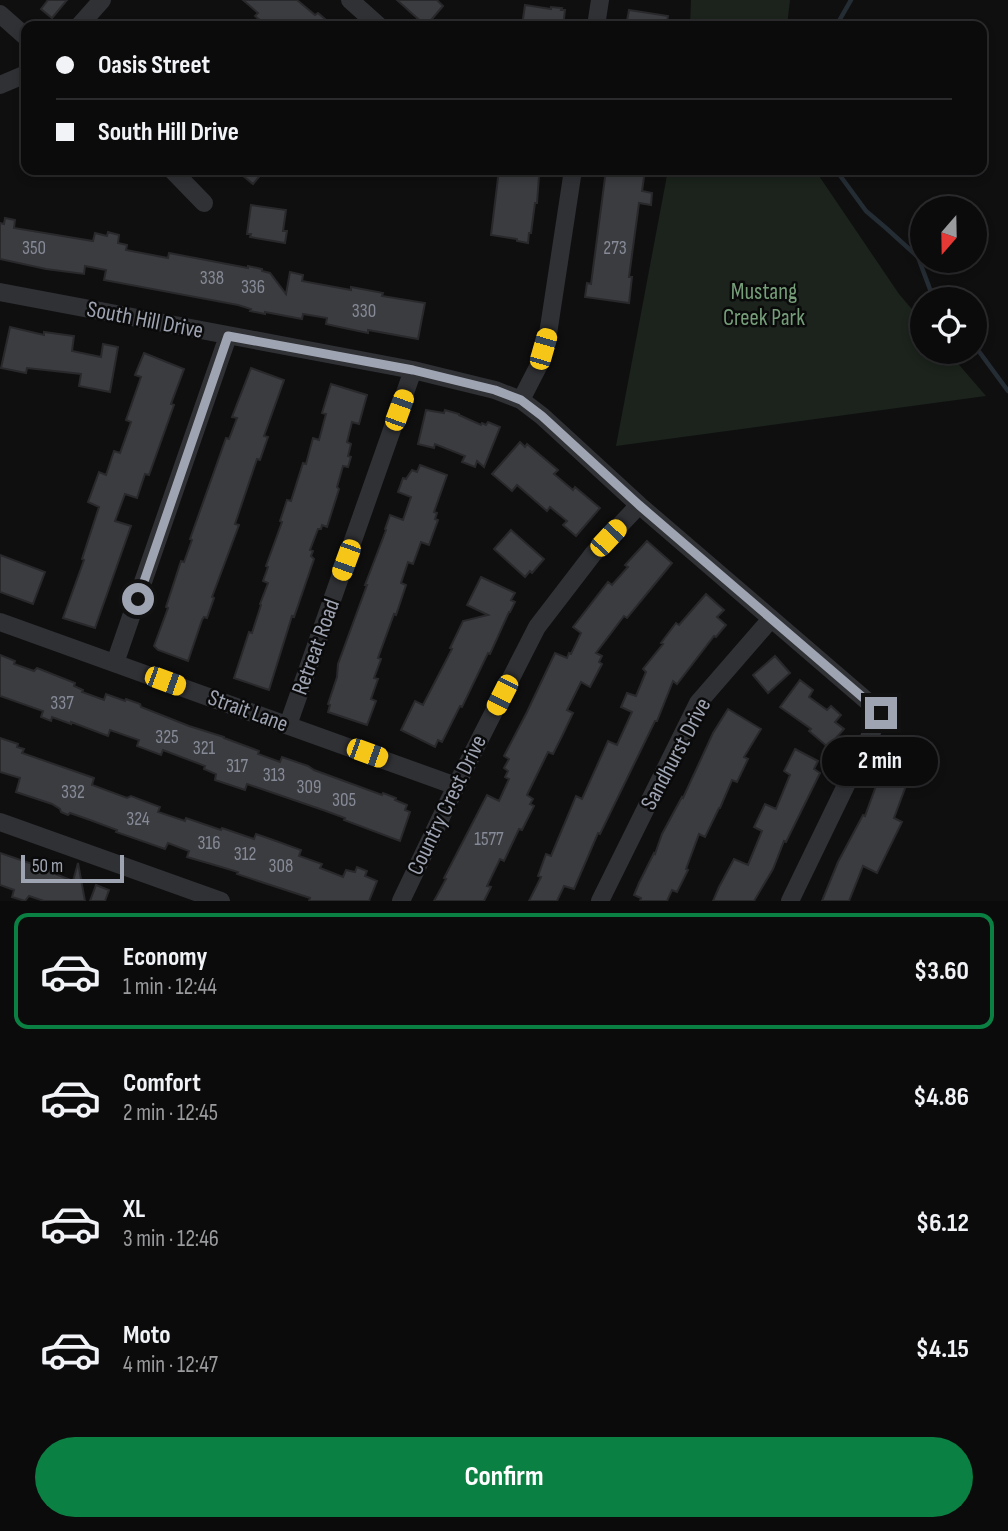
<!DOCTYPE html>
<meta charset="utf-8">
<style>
:root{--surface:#0b0b0c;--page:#141415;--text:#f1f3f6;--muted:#9a9b9d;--line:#2b2b2d;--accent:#0b8043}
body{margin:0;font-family:"Sofia Sans Condensed",sans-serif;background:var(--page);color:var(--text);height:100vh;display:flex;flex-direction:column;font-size:26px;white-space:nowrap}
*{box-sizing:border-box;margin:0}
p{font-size:23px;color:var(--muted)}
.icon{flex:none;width:38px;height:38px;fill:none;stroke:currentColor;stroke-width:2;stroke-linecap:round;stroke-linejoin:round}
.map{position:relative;height:901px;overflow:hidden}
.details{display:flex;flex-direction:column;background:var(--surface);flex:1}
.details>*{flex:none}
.top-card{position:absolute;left:21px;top:21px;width:966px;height:154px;border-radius:14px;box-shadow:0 4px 10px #0003,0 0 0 2px var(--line);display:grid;align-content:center;height:154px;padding:0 35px;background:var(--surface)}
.needle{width:46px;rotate:200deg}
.tools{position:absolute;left:910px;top:196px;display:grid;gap:14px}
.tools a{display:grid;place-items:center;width:77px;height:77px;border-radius:50%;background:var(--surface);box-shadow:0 4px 10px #0003,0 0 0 2px var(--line);font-size:35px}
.scale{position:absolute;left:21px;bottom:18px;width:103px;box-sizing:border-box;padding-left:7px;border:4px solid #9fa4b2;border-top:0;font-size:19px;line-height:24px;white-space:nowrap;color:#9fa4b2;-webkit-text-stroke:5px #0a0a0b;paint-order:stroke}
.end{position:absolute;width:32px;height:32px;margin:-16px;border:9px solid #9fa4b2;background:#111;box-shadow:0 0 0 4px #111}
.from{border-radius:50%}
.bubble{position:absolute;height:49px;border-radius:24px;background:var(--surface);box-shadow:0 4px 10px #0003,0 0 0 2px var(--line);font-size:23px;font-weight:700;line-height:49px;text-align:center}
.car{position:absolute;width:21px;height:42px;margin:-21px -10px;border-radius:9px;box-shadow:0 0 5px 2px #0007;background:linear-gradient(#f5c518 24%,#345 0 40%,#f5c518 0 76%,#345 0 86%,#f5c518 0)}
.top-card b{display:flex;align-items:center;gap:24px;height:66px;font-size:26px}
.top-card b+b{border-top:2px solid var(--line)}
.top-card i{width:18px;height:18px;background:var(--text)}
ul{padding:12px 0 0;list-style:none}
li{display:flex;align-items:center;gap:21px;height:116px;margin:0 14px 10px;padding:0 21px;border:4px solid transparent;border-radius:14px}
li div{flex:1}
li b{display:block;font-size:26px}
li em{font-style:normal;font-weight:700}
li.selected{border-color:var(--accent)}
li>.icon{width:63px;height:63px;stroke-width:1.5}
.action{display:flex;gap:14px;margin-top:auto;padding:14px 35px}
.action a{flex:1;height:80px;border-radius:42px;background:var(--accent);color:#fff;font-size:28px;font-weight:700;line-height:80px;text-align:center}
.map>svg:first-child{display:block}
.green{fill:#1b231c}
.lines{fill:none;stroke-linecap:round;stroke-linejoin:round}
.stream{stroke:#252d34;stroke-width:4.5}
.building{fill:#3b3c40;stroke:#29292c;stroke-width:2}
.minor{stroke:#303135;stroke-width:18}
.route{stroke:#9fa4b2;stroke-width:9}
.labels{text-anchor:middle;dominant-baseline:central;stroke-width:5;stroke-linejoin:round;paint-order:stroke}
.number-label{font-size:19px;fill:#868a96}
.park-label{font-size:23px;fill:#759e79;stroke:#0a0a0b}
.street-label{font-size:23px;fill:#9fa4b2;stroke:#0a0a0b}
</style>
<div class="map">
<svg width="1008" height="901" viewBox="0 0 1008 901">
<rect width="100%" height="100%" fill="#0f0f10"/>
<path class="green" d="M691 0H790L787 26H690Z
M668 170H815L899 294 922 321V352H948L986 396 616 446Z"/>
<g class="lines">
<path class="stream" d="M838 26 839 21 851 0
M836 170 866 211 886 228 918 257 931 292 938 299
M975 346 1008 391"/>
</g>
<path class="building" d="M48 0H67L52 18 41 9Z
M243 0H297L315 15 318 13 333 26H267L255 16 258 13Z
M397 0H437L443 6 426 26Z
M525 5 551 9V7L562 8 561 10H565L563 26H522Z
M629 10 668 16 666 26H626Z
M236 170H265L253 184Z
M499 170 539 176 537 203H535L531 233H529L528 243 517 241V239L491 235Z
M606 170H645L642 191 652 193 651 205 639 203 629 277H632L629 303 585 297 587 283 591 284Z
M251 205 286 210 283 231H287L285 243 250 237 251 234H247Z
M5 218 15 220 14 228 93 241 95 233 107 236 108 232 119 235 118 243 127 245 126 250 168 258 169 253 248 268V266L262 269V271L270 273 286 294 290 272 303 275 302 281 351 290V287L383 293 382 296 425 303 418 339 368 330V333L344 328 326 324 327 318 303 314 302 319 265 312V314L250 311 251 309 238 305 104 280 106 270 85 266 84 274 46 269 0 259V223L4 224Z
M10 327 44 335V332L74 336 72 351 101 357 103 344 118 347 110 392 79 386 81 374 27 368 26 373 1 368Z
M144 353 184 369 171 404 174 405 149 475 145 474 137 498 125 494 115 521 131 526 95 628 63 618 84 560 82 559 99 507 88 502 99 472 106 475 114 451 120 453 131 422 126 420 141 377 135 375Z
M251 368 284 380 264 436 268 437 260 460 257 459 235 524 239 525 212 597 214 598 207 618 204 617 202 620 188 661 158 650 154 646 168 608 166 607 181 561 184 562 192 540 190 539 215 469 226 438 229 439 237 418 232 417Z
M331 384 367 395 359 424 352 422 347 442 351 444 348 456 351 457 348 467 343 466 337 487 339 489 327 527 322 525 321 529H318L310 550 313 551 311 556 314 559 294 617 292 616 269 690 234 678 249 632 252 633 261 605 260 604 268 583 263 581 268 567 266 566 282 522 280 521 287 500 291 501 303 463 306 464 313 438 319 440 326 414 322 413Z
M426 410 444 413 445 410 459 414V415L481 425 482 423 486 425 488 422 500 427 484 467 477 461 475 467 462 462 465 456 435 444 434 448 418 444Z
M520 442 525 447 527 444 558 470 554 474 573 490 575 487 600 508 576 536 563 525 567 521 550 507 547 511 517 485 512 491 492 474Z
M420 465 447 475 434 512 437 513 435 519 438 520 429 545 421 542 413 564 408 562 401 583 406 585 396 615 394 614 378 658 381 659 374 678 378 679 371 699 376 701 367 725 328 712 330 705 328 704 337 677 338 664 367 585H365L370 572 386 530 385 529 390 515 403 520 411 497 398 492 403 478 406 479 412 470 417 472Z
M511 530 544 559 532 573 530 571 525 577 494 549Z
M647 541 672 563 627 618 624 616 596 653 602 656 599 662 602 664 590 687 581 682 567 710 573 713 563 734 553 754 548 752 527 795 533 799 530 804 534 806 522 830 519 829 504 861 500 859 487 886 491 887 484 901H434L446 879 444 878 487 795 499 801 509 779 505 777 508 771 504 768 509 759 504 756 527 712 555 653 567 658 569 653 571 654 581 633 573 627 608 582 612 585 628 567 625 565Z
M0 555 45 572 33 604 0 592Z
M481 577 515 593 511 600 515 602 510 612H509L490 654 488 653 462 707 460 706 442 742 438 740 435 747 401 730 415 701 423 705 452 649 450 648 463 621 488 615 467 605Z
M706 594 724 610 717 617 726 625 716 637 714 636 677 684 673 681 657 721H655L600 834 598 833 574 889 564 886 557 901H529L541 877 538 876 546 854 551 856 576 796 582 799 608 741 617 745 632 712 621 707 627 693 636 696 646 672 643 669 663 644 661 643 676 623 679 625Z
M0 655 15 661 14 664 34 671 37 668 75 683 74 686 83 690 82 692 104 700 106 694 125 701 126 699 140 704 141 707 189 726 224 737V738L259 751 258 754 280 762 282 757 308 766 314 770 382 795 383 793 396 798 395 800 407 805 405 810 410 812 400 841 344 820 345 818 323 810 247 784 245 790 215 780 216 774 204 769 205 766 163 750 161 755 137 746 139 740 110 730 108 736 71 722V724L52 717 51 721 41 717 43 711 0 696Z
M775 656 790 673 768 693 753 675Z
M800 680 813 690 809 697 827 710 831 706 841 715 835 722 844 729 828 747 809 731 811 729 780 707Z
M728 709 761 729 744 757 748 759 737 782 732 780 720 808H719L705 837 699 834 686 869 688 870 677 892 672 890 667 901H640L641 898 634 895 639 883 654 853 655 854 662 834 682 797 683 798 713 733Z
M0 738 18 744 17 747 24 749 22 753 94 778 92 785 127 798 131 796 160 807 158 812 185 821 186 818 221 830 222 828 254 839 256 834 276 841 301 850 299 856 322 864 320 868 343 877 346 870 355 872 357 867 367 871 365 876 377 881 369 901H309L310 898 237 874 238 872 218 866 187 857 189 851 168 843 165 849 116 832 117 830 90 820 70 813 68 815 61 812 60 809 52 804 16 792 20 778 0 772Z
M795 749 818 761 814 769 820 773 786 842 784 841 773 869 754 901H713L719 887 734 859 748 865 762 831 754 827 765 804 776 809 790 775 784 771Z
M902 752 925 764 913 786 907 783 894 818 902 822 877 873 863 866 849 901H822L838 862 863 815 865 816 879 778 890 758 897 762Z
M0 853 53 871V873L73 881 78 863 85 901H44L29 896 25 901 12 897 14 890 0 885Z
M96 885 109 890 105 901H90Z"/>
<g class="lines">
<path class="minor" d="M350 0 379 26
M0 14 26 37
M79 26 102 0
M596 26 600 0
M0 85 26 74
M172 170 204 203
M0 292 413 370 495 390 521 400 542 416 639 505 881 713 790 901
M521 400 539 365 548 334 573 170
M0 622 456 786
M115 663 228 336
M288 725 413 370
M0 822 221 901
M401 901 456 786 537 627 593 554 639 505
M600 901 698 703 771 619"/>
</g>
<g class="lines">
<path class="route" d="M138 599 228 336 413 370 495 390 521 400 542 416 639 505 881 713"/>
</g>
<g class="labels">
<g class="number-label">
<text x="34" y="248">350</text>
<text x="615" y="248">273</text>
<text x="212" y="278">338</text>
<text x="253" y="287">336</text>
<text x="364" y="311">330</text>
<text x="62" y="703">337</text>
<text x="167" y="737">325</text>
<text x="204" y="748">321</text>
<text x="237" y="766">317</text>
<text x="274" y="775">313</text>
<text x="309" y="787">309</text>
<text x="73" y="792">332</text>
<text x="344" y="800">305</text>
<text x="138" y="819">324</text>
<text x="489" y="839">1577</text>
<text x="209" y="843">316</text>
<text x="245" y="854">312</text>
<text x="281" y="866">308</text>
</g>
<g class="park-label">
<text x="764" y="292">Mustang<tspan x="764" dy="26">Creek Park</tspan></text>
</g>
<g class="street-label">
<text transform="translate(145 320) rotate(11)">South Hill Drive</text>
<text transform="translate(316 647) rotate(-70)">Retreat Road</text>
<text transform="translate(248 711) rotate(20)">Strait Lane</text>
<text transform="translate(676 754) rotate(-62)">Sandhurst Drive</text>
<text transform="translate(447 805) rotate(-64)">Country Crest Drive</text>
</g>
</g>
</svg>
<div class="tools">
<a><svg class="needle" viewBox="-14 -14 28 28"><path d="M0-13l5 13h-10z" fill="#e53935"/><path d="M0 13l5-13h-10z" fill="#9a9b9d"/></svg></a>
<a><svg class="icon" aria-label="locate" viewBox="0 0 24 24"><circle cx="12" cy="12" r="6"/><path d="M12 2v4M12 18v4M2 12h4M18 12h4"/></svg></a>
</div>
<div class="scale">50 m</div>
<i class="end from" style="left:138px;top:599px"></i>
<i class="end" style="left:881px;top:713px"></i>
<div class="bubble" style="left:822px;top:737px;width:116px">2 min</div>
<i class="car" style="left:543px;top:349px;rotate:16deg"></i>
<i class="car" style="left:399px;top:410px;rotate:20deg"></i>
<i class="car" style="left:608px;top:538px;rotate:43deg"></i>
<i class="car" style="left:346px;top:560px;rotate:200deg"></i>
<i class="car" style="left:165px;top:681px;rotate:110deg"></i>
<i class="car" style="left:502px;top:695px;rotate:207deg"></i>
<i class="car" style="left:367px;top:753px;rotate:110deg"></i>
<div class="top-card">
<b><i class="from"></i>Oasis Street</b>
<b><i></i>South Hill Drive</b>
</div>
</div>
<section class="details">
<ul>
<li class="selected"><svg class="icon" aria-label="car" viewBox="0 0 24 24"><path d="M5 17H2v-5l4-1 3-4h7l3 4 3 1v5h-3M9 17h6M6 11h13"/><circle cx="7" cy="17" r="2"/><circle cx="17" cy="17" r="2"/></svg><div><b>Economy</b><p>1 min · 12:44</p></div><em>$3.60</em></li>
<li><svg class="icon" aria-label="car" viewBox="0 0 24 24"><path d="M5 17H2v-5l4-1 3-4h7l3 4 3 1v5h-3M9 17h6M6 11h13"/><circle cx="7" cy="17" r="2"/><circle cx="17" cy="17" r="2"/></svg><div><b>Comfort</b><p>2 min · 12:45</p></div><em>$4.86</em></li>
<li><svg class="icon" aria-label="car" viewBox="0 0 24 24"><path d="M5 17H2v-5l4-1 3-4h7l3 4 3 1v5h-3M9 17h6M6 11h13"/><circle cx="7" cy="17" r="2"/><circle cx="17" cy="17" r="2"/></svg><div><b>XL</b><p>3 min · 12:46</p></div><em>$6.12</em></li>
<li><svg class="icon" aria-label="car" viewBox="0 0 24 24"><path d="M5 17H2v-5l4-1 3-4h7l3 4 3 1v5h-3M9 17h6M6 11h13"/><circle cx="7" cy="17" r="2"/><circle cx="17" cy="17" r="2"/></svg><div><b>Moto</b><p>4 min · 12:47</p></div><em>$4.15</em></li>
</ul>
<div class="action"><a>Confirm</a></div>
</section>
